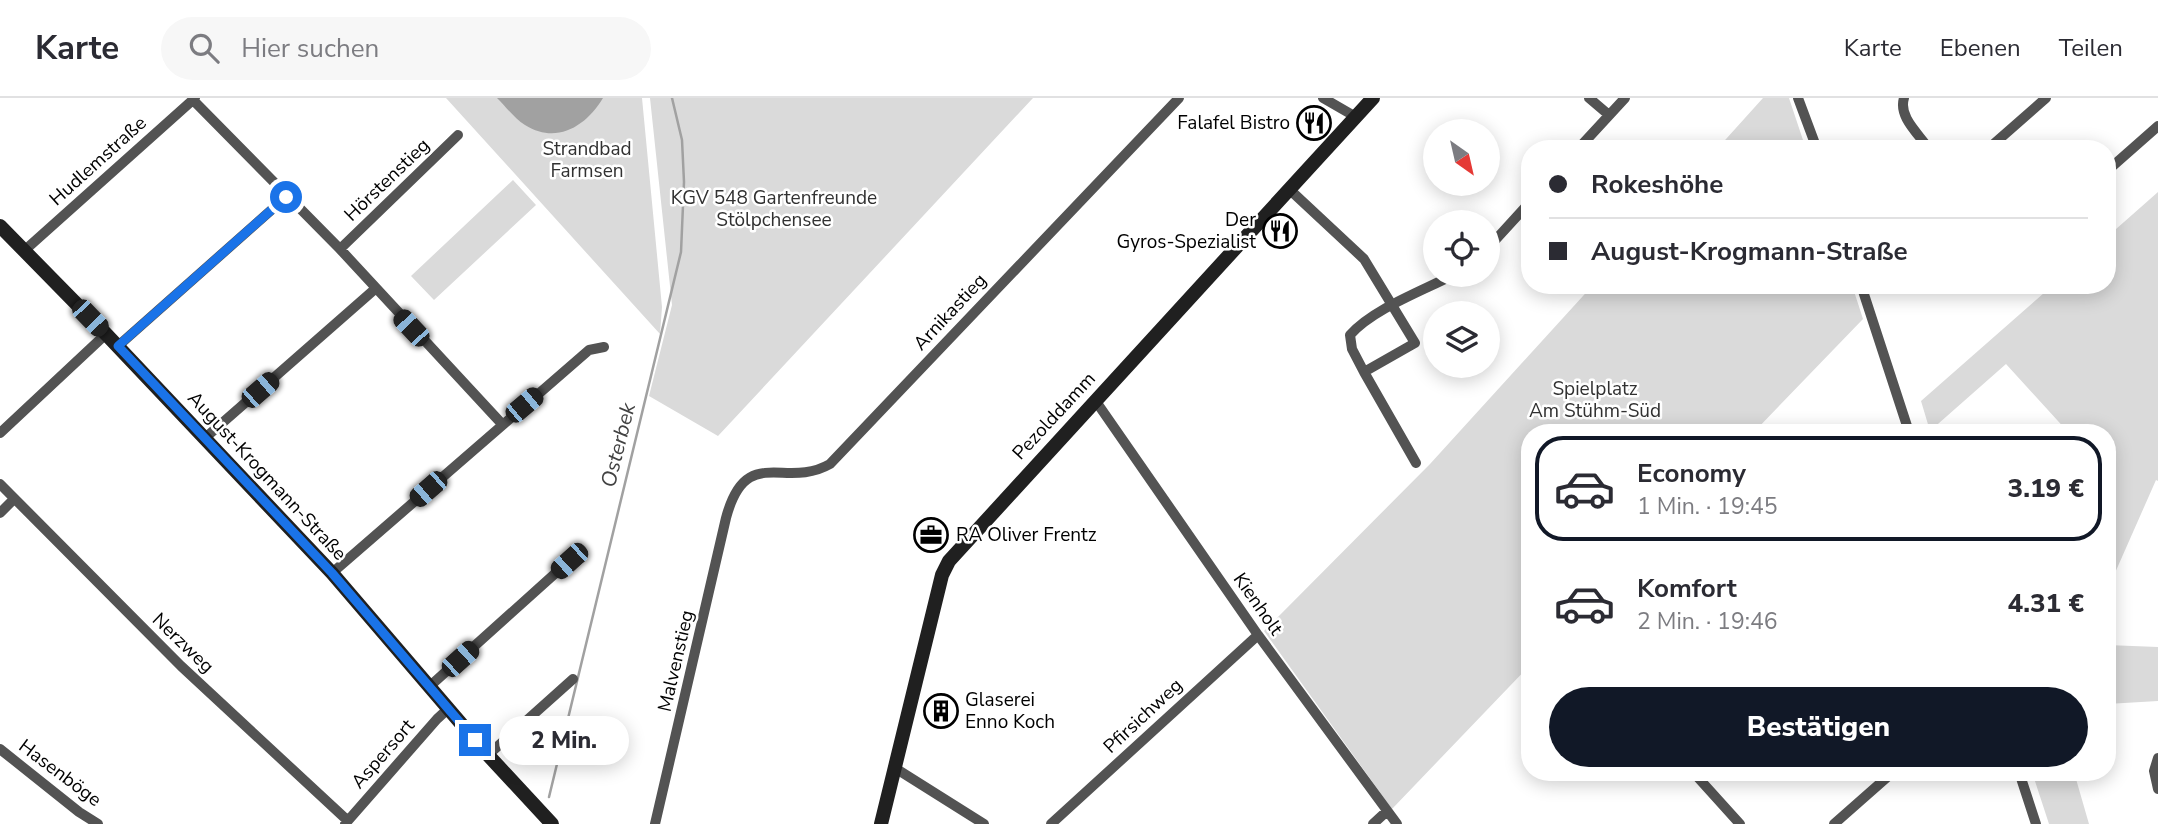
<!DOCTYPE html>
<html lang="de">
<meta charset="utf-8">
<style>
:root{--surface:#fff;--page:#f7f7f7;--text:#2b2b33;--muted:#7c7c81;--line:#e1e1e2;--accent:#111827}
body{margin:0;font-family:"Nunito Sans",sans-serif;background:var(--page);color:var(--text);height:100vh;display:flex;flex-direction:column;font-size:26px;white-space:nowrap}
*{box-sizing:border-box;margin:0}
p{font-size:23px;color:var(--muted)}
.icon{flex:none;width:38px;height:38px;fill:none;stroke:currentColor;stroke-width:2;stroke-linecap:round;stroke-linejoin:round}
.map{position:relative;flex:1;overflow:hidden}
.details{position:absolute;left:1521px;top:326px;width:595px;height:357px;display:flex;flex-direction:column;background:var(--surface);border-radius:28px;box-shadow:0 4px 18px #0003}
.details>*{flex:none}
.guide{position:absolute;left:1521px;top:42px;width:595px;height:154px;border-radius:28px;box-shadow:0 4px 18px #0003;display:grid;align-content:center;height:154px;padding:0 28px;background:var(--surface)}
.needle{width:46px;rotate:146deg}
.controls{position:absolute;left:1423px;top:21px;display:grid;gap:14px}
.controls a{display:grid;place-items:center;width:77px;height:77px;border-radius:50%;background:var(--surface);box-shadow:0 4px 18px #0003;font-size:35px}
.end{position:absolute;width:32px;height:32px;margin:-16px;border:9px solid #1a73e8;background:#fff;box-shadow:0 0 0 4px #fff}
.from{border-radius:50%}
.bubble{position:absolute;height:49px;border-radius:24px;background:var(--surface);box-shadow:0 4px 18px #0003;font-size:23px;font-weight:800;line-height:49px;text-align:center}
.car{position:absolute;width:21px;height:42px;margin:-21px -10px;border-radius:9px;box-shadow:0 0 5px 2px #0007;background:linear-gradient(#222 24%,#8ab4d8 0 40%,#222 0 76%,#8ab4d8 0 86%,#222 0)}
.guide b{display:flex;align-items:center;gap:24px;height:66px;font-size:26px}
.guide b+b{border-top:2px solid var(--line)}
.guide i{width:18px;height:18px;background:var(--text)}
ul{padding:12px 0 0;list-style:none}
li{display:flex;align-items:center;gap:21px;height:105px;margin:0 14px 10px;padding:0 14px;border:4px solid transparent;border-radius:28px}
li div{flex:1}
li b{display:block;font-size:26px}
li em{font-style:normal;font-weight:800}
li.selected{border-color:var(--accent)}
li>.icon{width:63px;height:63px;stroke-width:1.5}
.primary-button{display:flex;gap:14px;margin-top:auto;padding:14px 28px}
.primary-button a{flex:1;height:80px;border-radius:42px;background:var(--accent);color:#fff;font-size:28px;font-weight:800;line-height:80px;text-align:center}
header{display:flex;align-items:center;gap:42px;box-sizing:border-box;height:98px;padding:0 35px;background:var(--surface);border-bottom:2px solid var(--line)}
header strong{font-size:33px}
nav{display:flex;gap:38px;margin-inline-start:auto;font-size:24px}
.search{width:490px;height:63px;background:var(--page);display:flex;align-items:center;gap:18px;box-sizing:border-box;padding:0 24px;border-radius:38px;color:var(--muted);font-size:26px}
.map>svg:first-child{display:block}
.green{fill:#dadada}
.water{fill:#a1a1a1}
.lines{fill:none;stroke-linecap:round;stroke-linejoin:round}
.stream{stroke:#a1a1a1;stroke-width:2.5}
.street{stroke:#535353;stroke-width:10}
.secondary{stroke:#202020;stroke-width:14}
.route{stroke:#1a73e8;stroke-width:9}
.labels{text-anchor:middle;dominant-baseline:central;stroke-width:5;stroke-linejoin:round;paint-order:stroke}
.poi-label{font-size:19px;fill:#000;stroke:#fff;text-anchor:end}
.park-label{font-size:19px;fill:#313131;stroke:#fff}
.street-label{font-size:19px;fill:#000;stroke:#fff}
.water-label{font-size:21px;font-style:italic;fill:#424242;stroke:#fff}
</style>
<header>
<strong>Karte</strong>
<div class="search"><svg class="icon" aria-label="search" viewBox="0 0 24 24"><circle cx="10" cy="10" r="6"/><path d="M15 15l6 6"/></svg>Hier suchen</div>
<nav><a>Karte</a><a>Ebenen</a><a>Teilen</a></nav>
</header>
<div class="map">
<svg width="2158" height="726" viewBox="0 0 2158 726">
<rect width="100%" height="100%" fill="#fff"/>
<path class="green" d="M446 0H642L662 209 660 236Z
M650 0H1033L718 338 649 298 672 207Z
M1763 0H1789L1806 51H1717Z
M513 82 536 107 434 202 411 178Z
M2158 94V383L2156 382 2107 493V334H2068L2006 266 1930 333 1921 303 2053 187H2107V139Z
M1593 187H1852L1863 221 1754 334H1530L1529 568 1392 711 1264 533 1430 366Z
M2107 547 2158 549V603L2107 606Z
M2032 674H2074L2089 726H2049Z"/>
<path class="water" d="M497 0H603C586 28 557 47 525 27 515 21 506 9 497 0Z"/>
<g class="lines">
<path class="stream" d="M549 699 681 154 684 84 682 42 672 0"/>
<path class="street" d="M1323 0 1356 19
M1589 0 1609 17
M1798 0 1817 51
M1904 0C1898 19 1919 36 1929 51
M193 2 340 151 502 326
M1578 51 1625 0
M1988 51 2046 0
M2107 73 2158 28
M1289 91 1364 161 1415 245 1364 274 1352 251 1350 237C1373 211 1422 193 1453 177
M1488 150 1530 104
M340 151 458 37
M25 152 195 0
M1861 187 1909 334
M118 248 286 99
M1364 274 1416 365
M1095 302 1258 537 1397 726
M0 335 106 236
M205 340 375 191
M0 386 181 568 348 723
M0 415 14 401
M332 475 589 252 604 249
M430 588 569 463 581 460
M0 651 79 714 98 726
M488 657 573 581
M2158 660 2154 673 2158 691
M895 670 984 726
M1693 674 1740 726
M2019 674 2036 726
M345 726 437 621 449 610
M655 726 726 420C746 345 785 392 830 366L1179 0
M1051 726 1258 537
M1373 726 1386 714
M1834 726 1893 674"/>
<path class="secondary" d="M0 128 106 236 332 475 488 657 552 726
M881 726 942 477 949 463 1373 0"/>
</g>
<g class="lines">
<path class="route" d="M286 99 118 248 332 475 475 642"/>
</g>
<defs>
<g id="restaurant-ring" transform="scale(1.75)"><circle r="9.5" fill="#fff" stroke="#000" stroke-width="1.5"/><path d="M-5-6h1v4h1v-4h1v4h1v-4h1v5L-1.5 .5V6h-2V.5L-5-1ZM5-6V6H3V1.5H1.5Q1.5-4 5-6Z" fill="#000"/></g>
<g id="office-ring" transform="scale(1.75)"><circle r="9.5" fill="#fff" stroke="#000" stroke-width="1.5"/><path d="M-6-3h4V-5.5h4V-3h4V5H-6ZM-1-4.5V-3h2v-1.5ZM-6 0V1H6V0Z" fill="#000"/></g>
<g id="building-ring" transform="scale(1.75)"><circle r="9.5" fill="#fff" stroke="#000" stroke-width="1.5"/><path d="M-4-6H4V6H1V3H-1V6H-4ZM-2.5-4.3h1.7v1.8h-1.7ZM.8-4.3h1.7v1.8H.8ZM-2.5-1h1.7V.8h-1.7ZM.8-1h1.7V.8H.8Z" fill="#000"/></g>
</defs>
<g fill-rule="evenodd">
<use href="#restaurant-ring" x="1314" y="25"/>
<use href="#restaurant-ring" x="1280" y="133"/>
<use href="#office-ring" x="931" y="437"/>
<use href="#building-ring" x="941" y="613"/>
</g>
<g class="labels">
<g class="poi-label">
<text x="1290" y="25">Falafel Bistro</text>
<text x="1256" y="122">Der<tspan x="1256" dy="22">Gyros-Spezialist</tspan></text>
<text x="956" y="437" text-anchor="start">RA Oliver Frentz</text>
<text x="965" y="602" text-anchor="start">Glaserei<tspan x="965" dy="22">Enno Koch</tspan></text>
</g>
<g class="park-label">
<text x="587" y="51">Strandbad<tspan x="587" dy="22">Farmsen</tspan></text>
<text x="774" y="100">KGV 548 Gartenfreunde<tspan x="774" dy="22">Stölpchensee</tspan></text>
<text x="1595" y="291">Spielplatz<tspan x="1595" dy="22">Am Stühm-Süd</tspan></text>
</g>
<g class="street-label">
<text transform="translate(98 63) rotate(-42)">Hudlemstraße</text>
<text transform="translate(387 82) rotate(-44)">Hörstenstieg</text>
<text transform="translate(950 214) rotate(-47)">Arnikastieg</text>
<text transform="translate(1054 318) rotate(-47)">Pezolddamm</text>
<text transform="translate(267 378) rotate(47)">August-Krogmann-Straße</text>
<text transform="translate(1258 506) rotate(55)">Kienholt</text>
<text transform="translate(183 545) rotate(44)">Nerzweg</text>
<text transform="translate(676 563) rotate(-77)">Malvenstieg</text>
<text transform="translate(1143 618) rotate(-43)">Pfirsichweg</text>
<text transform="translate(383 656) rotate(-49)">Aspersort</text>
<text transform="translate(60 675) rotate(37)">Hasenböge</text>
</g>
<g class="water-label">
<text transform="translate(618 347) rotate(-76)">Osterbek</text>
</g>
</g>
</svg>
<div class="controls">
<a><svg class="needle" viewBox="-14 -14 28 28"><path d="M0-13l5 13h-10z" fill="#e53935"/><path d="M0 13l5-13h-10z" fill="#7c7c81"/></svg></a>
<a><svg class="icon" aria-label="locate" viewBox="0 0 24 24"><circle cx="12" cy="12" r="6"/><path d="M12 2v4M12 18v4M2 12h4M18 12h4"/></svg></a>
<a><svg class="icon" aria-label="layers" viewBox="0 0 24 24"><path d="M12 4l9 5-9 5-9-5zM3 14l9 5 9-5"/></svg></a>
</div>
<i class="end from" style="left:286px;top:99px"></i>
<i class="end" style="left:475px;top:642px"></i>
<div class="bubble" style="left:499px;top:618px;width:130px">2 Min.</div>
<i class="car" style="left:90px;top:220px;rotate:136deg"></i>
<i class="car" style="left:411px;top:230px;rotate:317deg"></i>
<i class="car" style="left:260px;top:292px;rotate:49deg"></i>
<i class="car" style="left:524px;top:307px;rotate:50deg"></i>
<i class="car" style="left:428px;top:391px;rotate:229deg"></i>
<i class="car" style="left:569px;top:463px;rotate:228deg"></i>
<i class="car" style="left:460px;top:561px;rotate:48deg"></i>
<div class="guide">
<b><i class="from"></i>Rokeshöhe</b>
<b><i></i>August-Krogmann-Straße</b>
</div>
<section class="details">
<ul>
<li class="selected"><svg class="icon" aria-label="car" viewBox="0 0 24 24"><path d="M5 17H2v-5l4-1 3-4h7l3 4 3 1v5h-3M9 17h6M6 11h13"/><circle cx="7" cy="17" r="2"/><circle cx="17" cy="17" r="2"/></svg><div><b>Economy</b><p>1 Min. · 19:45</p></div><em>3.19 €</em></li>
<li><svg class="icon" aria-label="car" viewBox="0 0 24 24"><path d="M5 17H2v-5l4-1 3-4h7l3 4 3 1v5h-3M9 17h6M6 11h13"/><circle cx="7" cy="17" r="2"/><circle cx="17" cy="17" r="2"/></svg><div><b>Komfort</b><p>2 Min. · 19:46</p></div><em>4.31 €</em></li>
</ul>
<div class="primary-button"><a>Bestätigen</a></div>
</section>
</div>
